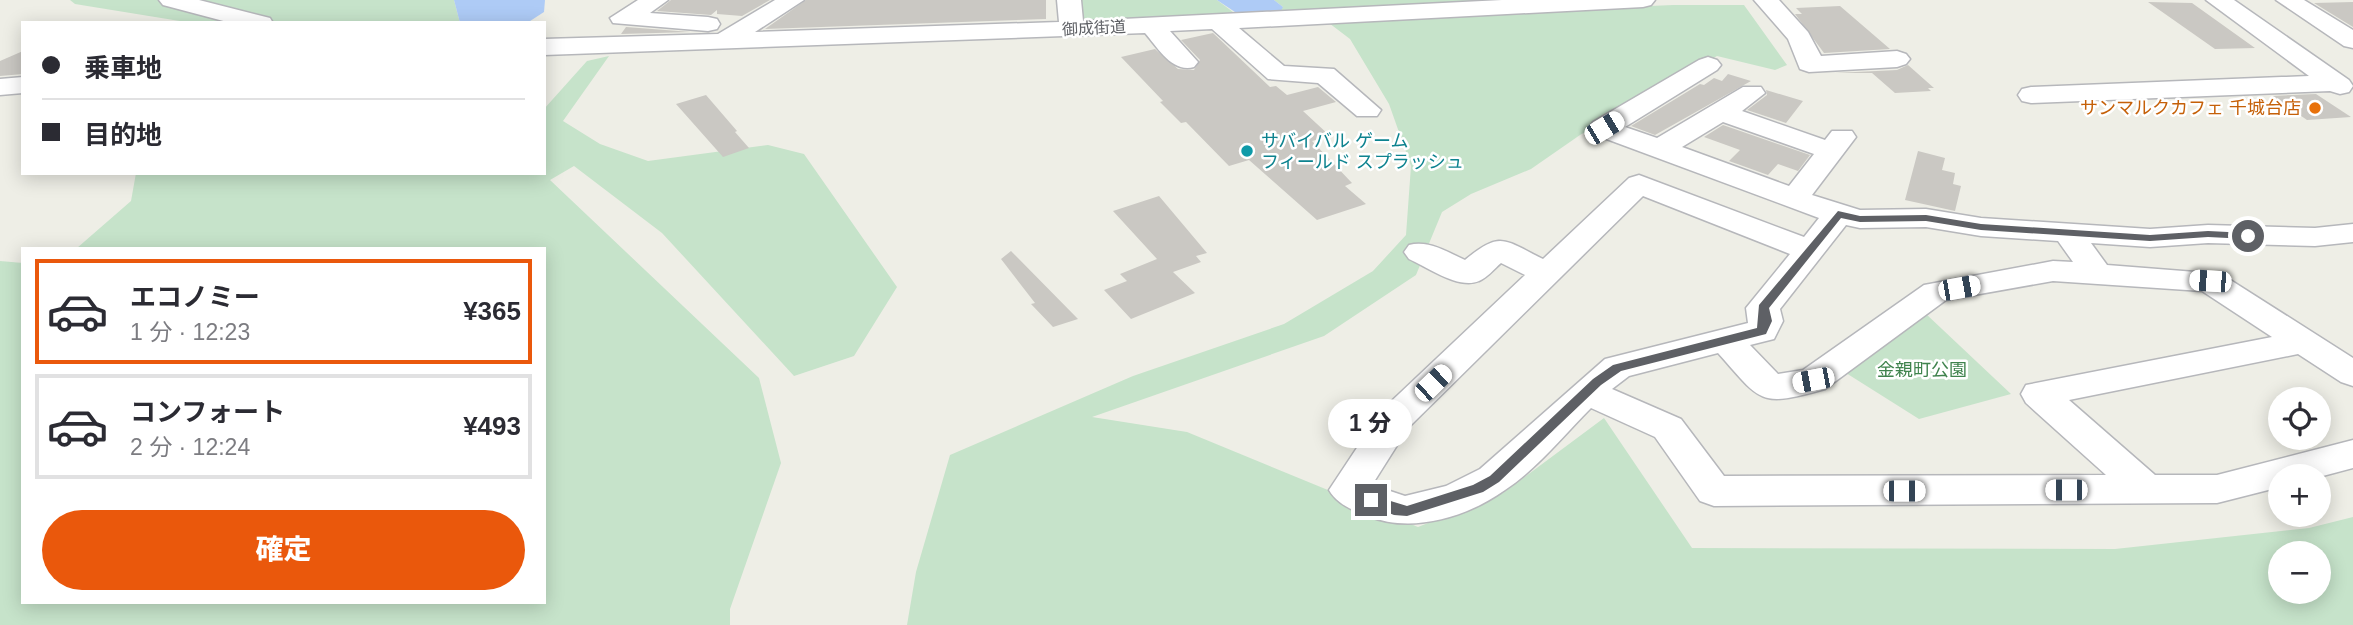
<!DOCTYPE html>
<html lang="ja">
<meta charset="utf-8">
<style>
:root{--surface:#fff;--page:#f7f7f7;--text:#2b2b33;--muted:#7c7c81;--line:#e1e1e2;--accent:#ea580c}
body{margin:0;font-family:Arial,"Noto Sans JP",sans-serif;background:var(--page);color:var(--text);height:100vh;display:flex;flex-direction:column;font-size:26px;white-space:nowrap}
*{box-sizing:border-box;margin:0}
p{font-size:23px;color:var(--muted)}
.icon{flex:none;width:38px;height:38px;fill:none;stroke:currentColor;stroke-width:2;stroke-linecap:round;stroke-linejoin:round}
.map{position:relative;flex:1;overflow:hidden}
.details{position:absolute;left:21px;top:247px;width:525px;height:357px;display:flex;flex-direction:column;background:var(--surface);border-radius:0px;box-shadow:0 4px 18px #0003}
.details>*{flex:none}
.top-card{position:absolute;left:21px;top:21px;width:525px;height:154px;border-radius:0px;box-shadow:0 4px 18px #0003;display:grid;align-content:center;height:154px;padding:0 21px;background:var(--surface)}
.fabs{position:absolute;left:2268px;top:387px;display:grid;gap:14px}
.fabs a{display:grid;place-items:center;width:63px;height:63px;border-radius:50%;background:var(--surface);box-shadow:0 4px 18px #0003;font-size:35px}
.end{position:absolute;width:32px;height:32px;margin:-16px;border:9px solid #5e6065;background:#fff;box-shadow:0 0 0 4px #fff}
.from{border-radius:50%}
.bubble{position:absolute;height:49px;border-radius:24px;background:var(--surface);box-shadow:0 4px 18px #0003;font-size:23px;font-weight:800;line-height:49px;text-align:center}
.car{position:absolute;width:21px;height:42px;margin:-21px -10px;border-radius:9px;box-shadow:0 0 5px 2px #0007;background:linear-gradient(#fff 24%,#345 0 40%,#fff 0 76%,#345 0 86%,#fff 0)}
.top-card b{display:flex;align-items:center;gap:24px;height:66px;font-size:26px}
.top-card b+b{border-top:2px solid var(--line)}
.top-card i{width:18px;height:18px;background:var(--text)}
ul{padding:12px 0 0;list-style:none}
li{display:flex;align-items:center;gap:21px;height:105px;margin:0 14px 10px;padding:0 7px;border:4px solid var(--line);border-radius:0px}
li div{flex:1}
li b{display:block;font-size:26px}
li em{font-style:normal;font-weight:800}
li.active{border-color:var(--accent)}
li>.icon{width:63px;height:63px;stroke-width:1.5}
.button{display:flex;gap:14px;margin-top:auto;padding:14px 21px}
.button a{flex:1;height:80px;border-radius:42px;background:var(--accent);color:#fff;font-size:28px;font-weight:800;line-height:80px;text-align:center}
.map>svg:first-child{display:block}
.green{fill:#c6e3ca;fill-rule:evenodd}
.water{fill:#aecbf6}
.building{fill:#cac8c3}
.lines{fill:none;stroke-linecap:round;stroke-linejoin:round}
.minor-casing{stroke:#b6b7bb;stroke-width:3}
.minor{fill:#fff;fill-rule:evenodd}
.route{fill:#5e6065}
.food-dot{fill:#e8710a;stroke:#fff;stroke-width:2.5}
.culture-dot{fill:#0f9aa8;stroke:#fff;stroke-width:2.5}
.labels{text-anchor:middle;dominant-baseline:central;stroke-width:5;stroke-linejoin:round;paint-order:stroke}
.far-street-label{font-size:16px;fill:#5e6065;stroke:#fff}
.food-label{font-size:18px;fill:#c56008;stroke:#fff;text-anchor:end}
.culture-label{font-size:18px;fill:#0d838f;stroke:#fff;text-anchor:start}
.park-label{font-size:18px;fill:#3f834d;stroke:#fff}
</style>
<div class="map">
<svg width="2353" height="625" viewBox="0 0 2353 625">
<rect width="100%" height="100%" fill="#eeeee6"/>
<path class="green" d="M70 0H454L460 23H192L75 4Z
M1078 0H1217L1233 12 1283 7 1274 0H1512L1086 23 1078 21Z
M1673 5H1744L1787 65 1775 70 1717 56 1580 135 1531 169 1471 194 1442 212 1416 275 1324 336 1092 417 1187 432 1418 527 1503 493 1604 418 1692 548 2115 549 2309 528 2353 517V625H907L916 572 950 455 1133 376 1284 324 1373 271 1406 235 1411 166 1389 104 1350 39 1325 20ZM2280 553H2319V592H2280Z
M609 56 563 121 600 144 648 161 768 145 804 154 897 287 854 356 794 376 662 233 574 166 550 180 759 378 781 463 730 609V625H0V261L23 263V602H544V248H77L131 201 136 173H544V109L587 61Z
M1925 313 2011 394 1919 419 1846 373Z"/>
<path class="water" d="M454 0H545L544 12 527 23H460Z
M1217 0H1274L1283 7 1281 11 1238 14Z"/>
<path class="building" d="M671 0H770L742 16 717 14V10L711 15 657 11Z
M806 0H1046V19L765 29Z
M2148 2 2192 3 2255 48 2215 49Z
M2353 2V27L2314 3Z
M1840 6 1890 49 1824 53 1795 14H1802L1796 8Z
M626 27 691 32 621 34Z
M1213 33 1270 87 1276 86 1287 95 1318 87 1336 102 1303 111 1330 136 1312 141 1352 183 1345 186 1366 204 1317 220 1249 160 1229 166 1186 122 1181 123 1160 102 1163 101 1121 57 1155 49 1178 69 1194 70 1200 60 1181 40Z
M23 51V74L0 76V61Z
M1908 65 1934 88H1928L1931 91 1895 93 1872 73H1835L1897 70Z
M1728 74 1751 81 1655 135 1631 126 1700 84 1704 85 1714 78 1722 81Z
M1766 90 1803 101 1786 123 1747 110 1767 95Z
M2316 94 2351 117 2307 120 2272 96Z
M706 95 737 131 735 132 749 148 723 157 676 104Z
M1723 125 1810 155 1798 171 1778 164 1768 175 1729 161 1740 150 1704 137Z
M1918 151 1945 158 1942 170 1955 173 1953 184 1961 186 1955 211 1905 200Z
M1159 196 1207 253 1196 256 1201 262 1173 272 1195 293 1131 319 1104 290 1127 281 1120 274 1157 259 1113 211Z
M1011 251 1078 319 1053 327 1031 304 1035 303 1001 259Z"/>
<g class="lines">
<g class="minor-casing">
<path id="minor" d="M159 0H199L270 18 273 23H231L163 5Z
M638 0H668L650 13 708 17 717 19 720 24 717 29 708 31 613 23 610 18Z
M775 0H804L755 32 1059 22 1057 0H1081L1083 21 1502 0H1655L1651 5 1643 7 1239 28 1284 66 1334 69 1381 110 1377 116H1357L1318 83 1268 79 1212 29 1170 31 1198 62 1194 67C1172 73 1158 48 1145 33L544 55V39L718 34Z
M1754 0H1779L1808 32 1821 56 1897 51 1906 54 1910 59 1906 64 1897 67 1809 72 1800 69 1788 39Z
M2206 0H2234L2349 80 2353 86 2349 92 2340 94 2330 91 2031 103 2022 101 2018 95 2022 89 2031 87 2309 76Z
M2276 0H2304L2353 30V48L2344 46Z
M1708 57 1717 60 1721 65 1717 70 1625 127 1657 138 1743 87H1761L1765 93 1742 111 1825 140 1832 131H1852L1856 137 1812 195 1860 210 1926 209 1981 218 2150 229 2208 225 2315 228 2353 224V242L2315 246 2208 243 2150 247 2091 243 2107 265 2221 274 2353 358V386L2341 382 2298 354 2069 400 2155 475H2217L2353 440V468L2319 477 2280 476V487L2217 503 1714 506 1700 501 1655 437 1591 408C1564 435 1537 469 1505 490 1467 517 1412 534 1368 516 1352 510 1337 504 1329 490L1382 410 1525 275 1501 263C1494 269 1487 278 1479 281 1459 290 1427 267 1409 259L1404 252 1409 245C1429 240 1447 252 1465 260 1501 230 1504 240 1543 259L1629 178 1639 175 1804 237 1819 218 1593 134 1589 128 1593 122 1699 60ZM1723 122 1814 154 1789 186 1682 147ZM1643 196 1790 254 1746 308 1748 323 1605 359 1480 469 1446 486 1405 496 1372 485 1408 428ZM1846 225 1860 228 1926 227 1981 236 2058 241 2073 262 2053 261 1924 285 1803 370 1778 374 1750 345 1774 339 1783 321 1780 309ZM2053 281 2202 291 2272 337 2026 385 2021 394 2026 403 2106 475 1724 476 1681 419 1612 389 1629 376 1718 353C1762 402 1758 408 1825 389L1946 300Z
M23 77V93L0 95V79Z"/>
</g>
<use href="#minor" class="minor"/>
</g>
<path class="route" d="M1838 211 1860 216 1926 215 1981 224 2150 235 2208 231 2248 233 2254 236 2248 239 2208 237 2150 241 1981 230 1926 221 1860 222 1841 218 1769 308 1772 321 1766 334 1621 371 1601 385 1499 482 1483 492 1407 516 1394 515 1366 504V497L1371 495 1407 506 1473 485 1490 476 1593 379 1613 365 1757 328 1759 305Z"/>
<circle class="food-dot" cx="2315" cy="108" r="7"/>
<circle class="culture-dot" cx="1247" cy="151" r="7"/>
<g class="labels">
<g class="far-street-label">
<text transform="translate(1094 28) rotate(-3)">御成街道</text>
</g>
<g class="food-label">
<text x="2301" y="108">サンマルクカフェ 千城台店</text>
</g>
<g class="culture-label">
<text x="1261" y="141">サバイバル ゲーム<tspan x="1261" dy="21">フィールド スプラッシュ</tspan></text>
</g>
<g class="park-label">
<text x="1922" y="370">金親町公園</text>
</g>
</g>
</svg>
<div class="fabs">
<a><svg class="icon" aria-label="locate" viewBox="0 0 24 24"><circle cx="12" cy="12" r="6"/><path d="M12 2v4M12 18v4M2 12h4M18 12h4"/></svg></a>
<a>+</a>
<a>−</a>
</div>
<i class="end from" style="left:2248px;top:236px"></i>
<i class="end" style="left:1371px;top:500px"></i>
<div class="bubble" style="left:1328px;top:399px;width:84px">1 分</div>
<i class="car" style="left:1604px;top:128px;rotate:59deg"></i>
<i class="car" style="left:2210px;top:281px;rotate:274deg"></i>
<i class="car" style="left:1959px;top:288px;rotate:80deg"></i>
<i class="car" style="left:1813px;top:380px;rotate:259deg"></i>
<i class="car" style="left:1433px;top:383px;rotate:46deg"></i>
<i class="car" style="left:2066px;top:490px;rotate:270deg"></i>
<i class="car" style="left:1904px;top:491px;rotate:90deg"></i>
<div class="top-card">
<b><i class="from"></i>乗車地</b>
<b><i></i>目的地</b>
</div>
<section class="details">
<ul>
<li class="active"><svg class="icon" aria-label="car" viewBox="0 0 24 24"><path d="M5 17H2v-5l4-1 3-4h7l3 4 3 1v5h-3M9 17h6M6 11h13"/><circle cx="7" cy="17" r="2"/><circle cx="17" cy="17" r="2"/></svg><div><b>エコノミー</b><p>1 分 · 12:23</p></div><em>¥365</em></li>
<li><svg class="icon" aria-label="car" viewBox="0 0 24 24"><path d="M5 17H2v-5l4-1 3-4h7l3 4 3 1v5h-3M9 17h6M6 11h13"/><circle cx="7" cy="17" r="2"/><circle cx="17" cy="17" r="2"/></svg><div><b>コンフォート</b><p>2 分 · 12:24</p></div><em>¥493</em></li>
</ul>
<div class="button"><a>確定</a></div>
</section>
</div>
